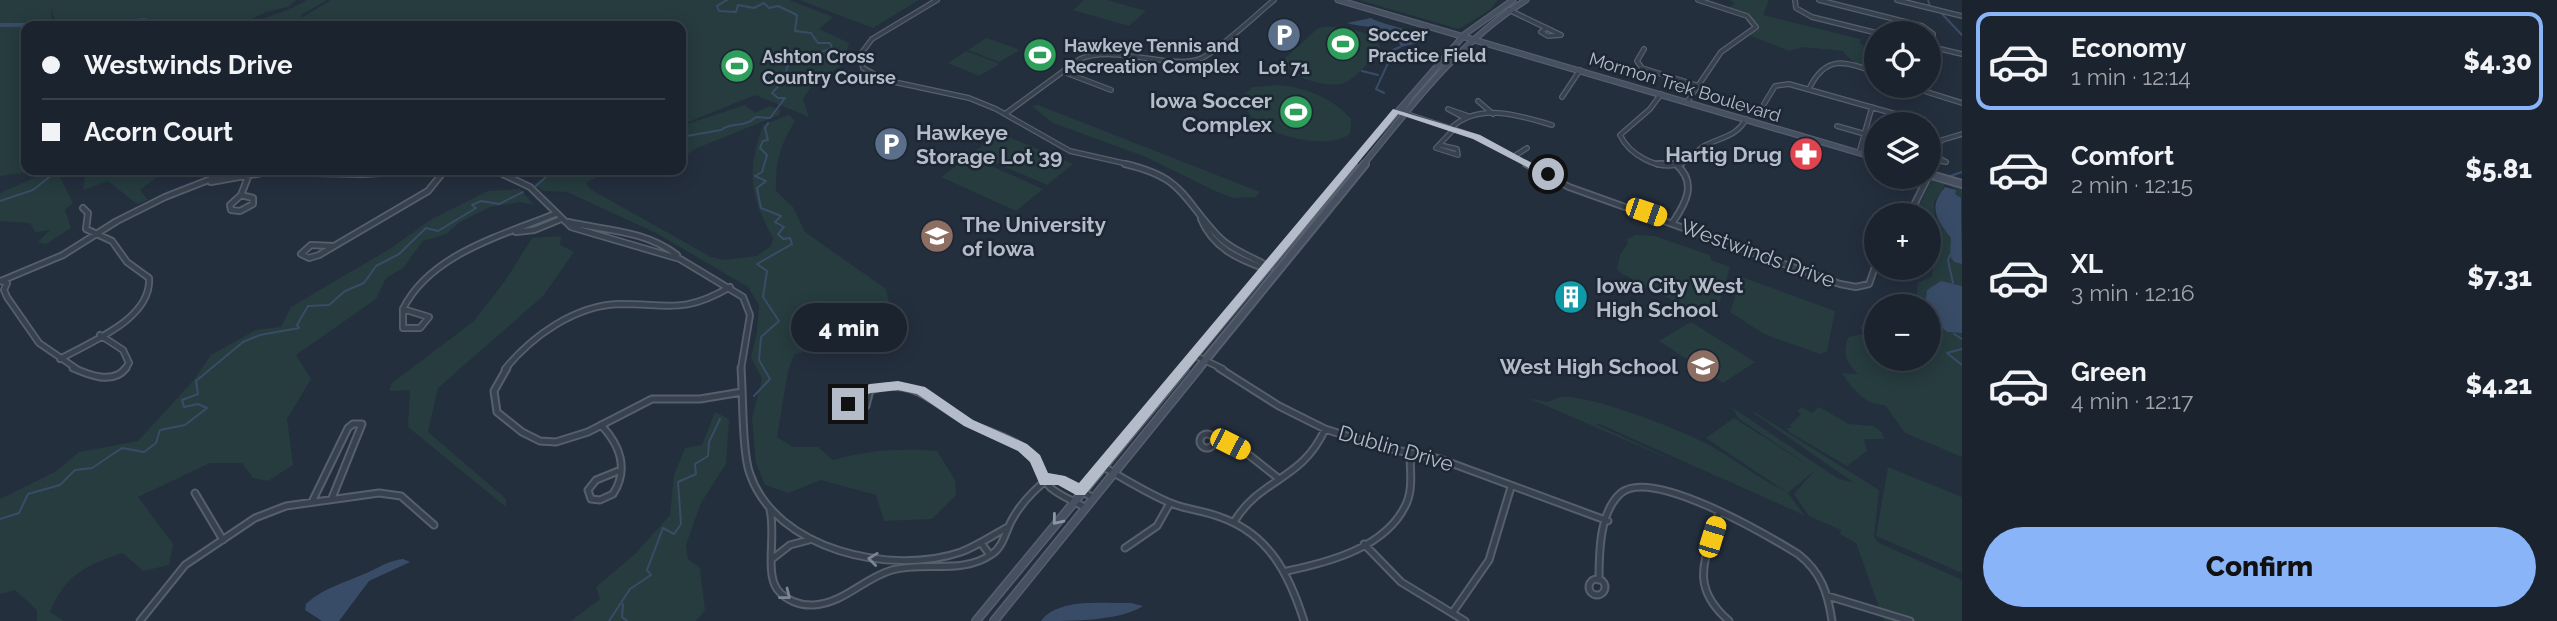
<!DOCTYPE html>
<meta charset="utf-8">
<style>
:root{--surface:#1b232e;--page:#242b36;--text:#f1f3f6;--muted:#a0a4aa;--line:#39404a;--accent:#8ab4f8}
body{margin:0;font-family:Raleway,sans-serif;background:var(--page);color:var(--text);height:100vh;display:flex;flex-direction:column;font-size:26px;white-space:nowrap}
*{box-sizing:border-box;margin:0}
p{font-size:23px;color:var(--muted)}
.icon{flex:none;width:38px;height:38px;fill:none;stroke:currentColor;stroke-width:2;stroke-linecap:round;stroke-linejoin:round}
.map{position:relative;flex:1;overflow:hidden}
.sheet{display:flex;flex-direction:column;background:var(--surface);width:595px}
.sheet>*{flex:none}
.banner{position:absolute;left:21px;top:21px;width:665px;height:154px;border-radius:14px;box-shadow:0 4px 18px #0003,0 0 0 2px var(--line);display:grid;align-content:center;height:154px;padding:0 21px;background:var(--surface)}
.controls{position:absolute;left:1864px;top:21px;display:grid;gap:14px}
.controls a{display:grid;place-items:center;width:77px;height:77px;border-radius:50%;background:var(--surface);box-shadow:0 4px 18px #0003,0 0 0 2px var(--line);font-size:35px}
.end{position:absolute;width:32px;height:32px;margin:-16px;border:9px solid #b4bcc9;background:#111;box-shadow:0 0 0 4px #111}
.from{border-radius:50%}
.bubble{position:absolute;height:49px;border-radius:24px;background:var(--surface);box-shadow:0 4px 18px #0003,0 0 0 2px var(--line);font-size:23px;font-weight:800;line-height:49px;text-align:center}
.car{position:absolute;width:21px;height:42px;margin:-21px -10px;border-radius:9px;box-shadow:0 0 5px 2px #0007;background:linear-gradient(#f5c518 24%,#345 0 40%,#f5c518 0 76%,#345 0 86%,#f5c518 0)}
.banner b{display:flex;align-items:center;gap:24px;height:66px;font-size:26px}
.banner b+b{border-top:2px solid var(--line)}
.banner i{width:18px;height:18px;background:var(--text)}
ul{padding:12px 0 0;list-style:none}
li{display:flex;align-items:center;gap:21px;height:98px;margin:0 14px 10px;padding:0 7px;border:4px solid transparent;border-radius:14px}
li div{flex:1}
li b{display:block;font-size:26px}
li em{font-style:normal;font-weight:800}
li.on{border-color:var(--accent)}
li>.icon{width:63px;height:63px;stroke-width:1.5}
.button{display:flex;gap:14px;margin-top:auto;padding:14px 21px}
.button a{flex:1;height:80px;border-radius:42px;background:var(--accent);color:#111;font-size:28px;font-weight:800;line-height:80px;text-align:center}
main{display:flex;flex:1;min-height:0}
.map>svg:first-child{display:block}
.green{fill:#263c3f}
.water{fill:#394c67}
.lines{fill:none;stroke-linecap:round;stroke-linejoin:round}
.stream{stroke:#394c67;stroke-width:2}
.minor-far2-casing{stroke:#565f6c;stroke-width:6}
.minor-far1-casing{stroke:#565f6c;stroke-width:8}
.minor-casing{stroke:#565f6c;stroke-width:9}
.secondary-far2-casing{stroke:#565f6c;stroke-width:7}
.secondary-far1-casing{stroke:#565f6c;stroke-width:10}
.secondary-casing{stroke:#565f6c;stroke-width:10}
.minor-far2{stroke:#38414e;stroke-width:3.5}
.minor-far1{stroke:#38414e;stroke-width:4.5}
.minor{stroke:#38414e;stroke-width:5}
.secondary-far2{stroke:#465061;stroke-width:4.5}
.secondary-far1{stroke:#465061;stroke-width:6}
.secondary{stroke:#465061;stroke-width:7}
.oneway{stroke:#8e96a5}
.oneway2{stroke:#7c8592}
.route{fill:#b4bcc9}
.labels{text-anchor:middle;dominant-baseline:central;stroke-width:5;stroke-linejoin:round;paint-order:stroke}
.far-poi-label{font-size:18px;font-weight:bold;fill:#b4bcc9;stroke:#1d2633;text-anchor:start}
.far-street-label{font-size:18px;fill:#b4bcc9;stroke:#1d2633}
.poi-label{font-size:21px;font-weight:bold;fill:#b4bcc9;stroke:#1d2633;text-anchor:end}
.street-label{font-size:21px;fill:#b4bcc9;stroke:#1d2633}
</style>
<main>
<div class="map">
<svg width="1962" height="621" viewBox="0 0 1962 621">
<rect width="100%" height="100%" fill="#242f3e"/>
<path class="green" d="M0 0H296L288 7 266 12 238 26H155L145 18 96 23 55 22 51 7 52 26H26V170H45L0 176Z
M307 0H327L301 15 303 17 331 0H789L833 17 819 29 849 43 843 65 814 82 803 99 809 117 755 95 681 125V26H249C267 15 288 12 307 0Z
M799 0H919L873 28Z
M1084 0H1107L1146 11 1129 26 1073 10Z
M1359 0H1498L1491 9 1459 29Z
M1730 0H1769L1763 15 1860 39V43L1876 54V67C1862 71 1850 61 1843 51L1803 47 1789 51 1749 35 1758 28 1757 22 1728 8 1735 3Z
M1323 27C1340 26 1375 30 1381 49 1371 59 1360 74 1348 81 1333 91 1288 78 1283 60L1317 29Z
M986 38 1018 49V51L999 62 968 50Z
M966 51 998 63V65L979 76 948 63Z
M1278 85C1305 87 1333 98 1351 119L1350 134C1325 153 1240 133 1243 95L1253 87Z
M745 105 755 113 770 106 781 110 779 115 695 149 681 159V126Z
M1038 105 1260 192 1256 197 1234 198 1215 191 1146 157 1053 123 1032 106Z
M789 115 795 121C780 145 775 163 776 191L793 207 805 232 886 289 891 312C837 304 855 321 820 344 813 349 803 352 794 355L788 371 777 437 793 447H818L833 460C869 450 900 448 937 451L955 480 956 495 932 519 884 521 876 495 821 480 788 493 765 485 756 463 752 418 762 379 751 357 757 332 759 305 748 287 656 233 567 192 543 191 534 184 553 172 548 170H652L602 174 586 183 590 189 711 257 724 260 757 256 771 246 773 238C749 195 747 171 763 125Z
M999 133 1073 164 1047 185 973 153Z
M969 156 1043 189 1016 211 941 177Z
M52 170H72L60 177 73 203 65 210 71 228 46 244 38 242 50 230 35 232 30 223 0 221V193Z
M86 170H166L140 190 148 200 137 204 108 181 83 190Z
M1932 179 1962 186V206L1961 198 1954 194 1956 190 1946 183 1934 202V209L1935 216 1951 238 1954 262 1962 264V286L1953 283 1927 290 1925 306H1911L1915 305 1918 283 1932 276 1933 266 1929 263 1933 264 1934 257 1929 255 1928 249 1934 243C1935 233 1929 226 1928 215H1922L1919 206Z
M520 189 534 205 520 202 490 207 460 222 446 234 423 241 403 268 386 278 376 299 296 355 311 379 287 419 293 465 268 481 253 478 242 463H210L138 497 173 544 169 565 143 571 123 553C87 564 64 576 50 612L64 621H37V610L15 590 0 594V499L55 472 79 452 138 441 193 381 211 355 256 330 281 327 291 307 391 248 432 219 488 191Z
M1636 235 1654 236 1710 255 1711 260 1730 267 1718 307 1689 309 1621 273 1617 269 1620 255 1628 243 1627 239Z
M561 236 560 245 574 252 543 296 438 388 428 432 506 499V507L408 427 410 390 389 391 392 383 474 321 505 281 532 238Z
M1742 277 1835 311 1827 351 1820 354 1764 334 1730 312Z
M1929 316 1947 332 1962 333V457L1905 433 1885 405C1865 405 1853 390 1842 373L1858 374C1846 361 1842 356 1848 337L1863 334 1860 326 1876 329V359H1928Z
M1691 322 1755 362 1723 383 1659 341Z
M1560 397C1589 394 1678 429 1705 443 1733 457 1757 478 1785 491L1706 438 1734 418 1814 469 1738 418 1733 408 1837 478 1854 483 1752 412 1756 413 1879 490 1874 537 1879 543 1962 580V621H1884L1856 543 1840 534 1841 530 1809 516 1794 494 1815 470 1788 493 1804 515 1602 425 1593 423 1679 463 1528 398 1548 402Z
M1802 407 1812 413 1819 407 1849 424 1873 426 1882 432 1884 439H1864L1867 451 1847 466 1789 432 1787 428H1791L1790 425 1801 414 1797 411Z
M715 412 729 419 726 464 701 503 686 545 688 559 700 568 705 610 696 621H571L600 599 596 587 635 554 670 515 674 475 685 448 702 445Z
M1888 467 1962 497V573L1876 536Z"/>
<path class="water" d="M145 18 151 20 155 26 0 27V23H96Z
M1371 18C1384 26 1417 28 1422 42L1401 47C1392 22 1371 30 1347 23Z
M1945 187 1956 190 1955 194 1961 198 1962 264 1954 262 1950 256 1951 238C1936 219 1928 207 1945 187Z
M1941 281 1962 286V333L1947 332 1929 316 1928 306H1925L1927 290Z
M403 559 410 562 369 581 339 621H322L305 610 306 604C326 586 348 582 371 571 383 565 389 561 403 559Z
M1131 603 1143 606C1119 621 1073 621 1041 621 1059 597 1104 604 1131 603Z"/>
<g class="lines">
<path class="stream" d="M1928 0 1930 6
M1942 14 1962 35
M1390 59H1413
M1362 71 1378 75
M1384 93 1376 89 1389 61 1384 54 1400 47
M681 137 721 130C732 121 743 129 756 117L770 118 785 98H778L772 93 783 81 788 65 832 48 830 43H818L811 33 795 31 797 15 778 6 769 8 764 3 754 8 738 5 736 12 719 11 717 6 727 0
M618 170 614 174 633 170
M1950 176 1962 172
M536 186 549 174 564 170
M0 201 33 190 58 170
M1950 255 1948 260 1953 283
M1954 334 1962 339
M1962 349 1947 353 1962 365
M754 396 770 379 759 360 761 337 779 321 763 297 767 271 757 264 792 244 790 238 783 239 778 234 784 227 775 222 781 216 761 208 757 188 766 181 755 176 762 172 767 155 760 148 763 141 768 140 765 128 768 123
M0 519 19 513 28 494 60 485 75 470 92 468 122 448 144 452 156 443 160 430 185 425 207 408 198 404 184 407 182 400 198 394 196 381 243 342 260 335 299 328 297 325 308 306 329 305 345 291 364 283 376 266 399 254 426 228 438 231 476 208 472 205 481 201 499 204 523 192
M623 604 622 617 627 621
M609 621 630 589 651 575 647 570 663 528 674 534 681 524 678 482 696 474 695 464 708 456 709 442 720 419"/>
<g class="minor-far2-casing">
<path id="minor-far2" d="M937 0 872 39 860 55 863 68 885 80 969 98 996 109 1070 151 1132 165
M1795 0 1796 8 1812 17 1877 33
M1819 0 1922 26 1933 34V47
M1897 0 1962 16
M1509 10 1561 35 1548 36 1541 32 1545 29
M1928 46 1962 54
M1644 49 1637 61 1642 68 1696 85
M1064 72 1111 90
M1908 86 1962 103
M1809 89C1825 55 1846 60 1876 73
M1661 94 1650 109 1620 135C1629 154 1657 171 1680 164 1690 161 1696 150 1706 145 1722 137 1737 136 1746 119
M1562 97 1580 70
M1478 101 1493 114
M1687 102 1721 52 1756 27 1747 16 1698 0
M1764 104 1775 86 1789 84 1906 117
M1404 113 1477 137 1529 165
M1005 114 1080 59C1115 44 1174 71 1202 58 1219 50 1257 14 1274 0
M1463 117 1448 109 1468 116
M1837 126 1865 134
M1451 128C1479 102 1519 115 1552 125
M1440 145 1457 149 1458 155 1436 148 1454 129
M1859 153 1872 107
M1931 154 1946 162 1934 160Z
M1931 154 1942 140 1962 134
M1516 155 1527 148"/>
</g>
<g class="minor-far1-casing">
<path id="minor-far1" d="M1125 164C1185 178 1181 197 1218 236 1230 249 1254 258 1270 267
M1526 164 1569 187 1840 284 1856 287 1869 284 1876 264
M1658 164H1681
M473 170 497 173
M494 170 530 187 571 227 680 259 743 297 750 315 741 369
M211 182 267 172 363 174 437 170
M241 195 253 198V204L240 211 231 210 230 205Z
M241 195 250 172
M1918 215 1915 203 1928 177
M1201 219C1213 248 1238 259 1266 269
M568 222C607 231 644 230 677 255
M1673 222C1686 203 1697 183 1677 165
M516 232 534 230 561 219
M1928 232V244
M333 246 311 245 301 254 309 258 319 255 428 191 445 170
M1 281 63 255 117 221 165 197 216 177 248 170
M1 281 7 283 4 290 7 297 39 343 77 369
M403 309 429 317 420 328H403Z
M403 309C430 254 503 235 555 214
M100 335 123 350 129 363 125 369
M1194 355 1223 369
M60 359C90 342 152 319 149 278L127 262 112 241 86 229 88 213 83 208
M505 369C533 335 576 305 620 304 669 304 684 314 730 287"/>
</g>
<g class="minor-casing">
<path id="minor" d="M73 368C89 375 113 385 126 368
M507 368 494 391 497 412 522 432 540 441 556 442 588 432 652 399H700L742 392
M741 368C743 392 742 454 750 474 776 550 891 576 961 552 977 546 993 535 1008 527
M1219 368 1279 406 1325 429 1381 447 1440 459 1608 521
M870 390 866 406 856 409 849 406 847 401 850 396Z
M870 390C918 376 933 405 971 424 988 432 1010 437 1025 449 1038 459 1040 477 1051 488 1060 496 1074 501 1084 507
M601 425C620 445 629 469 613 494L600 500 591 499 588 490 596 480 621 470
M1200 441a7 7 0 1 1 14 0a7 7 0 1 1-14 0Z
M1214 440 1244 451 1278 478
M1102 466C1125 479 1148 494 1173 504 1189 510 1205 511 1220 517 1269 534 1289 574 1304 621
M195 493 223 540
M312 502 348 428 353 424H362L332 498
M770 510C776 534 765 572 777 589 785 600 800 606 814 605 844 603 864 578 892 570 925 561 962 575 992 554 1004 546 1006 529 1013 518 1022 502 1035 489 1049 478L1061 480 1092 497
M1718 515C1706 560 1688 585 1729 621
M1234 522C1260 478 1302 481 1325 429
M981 543 990 555
M1364 544 1401 582 1465 621
M1125 548 1157 526 1170 503
M772 559 790 545 809 540
M1287 571C1330 562 1388 547 1407 502 1413 487 1410 469 1410 453
M1589 587a8 8 0 1 1 16 0a8 8 0 1 1-16 0Z
M1599 580C1599 554 1599 512 1621 493 1652 467 1767 535 1798 554 1821 572 1828 593 1832 621
M1828 596 1910 621
M1453 612 1489 560 1511 487
M140 621 185 565 255 518 286 506 379 493 401 496 434 525"/>
</g>
<g class="secondary-far2-casing">
<path id="secondary-far2" d="M1338 0 1876 158
M1401 112 1411 96
M1351 165 1465 34 1513 0
M1363 165C1412 105 1460 41 1526 0"/>
</g>
<g class="secondary-far1-casing">
<path id="secondary-far1" d="M1928 174 1962 184
M1183 369 1353 164
M1198 369 1365 164"/>
</g>
<g class="secondary-casing">
<path id="secondary" d="M976 621 1185 368
M994 621 1199 368"/>
</g>
<use href="#minor-far2" class="minor-far2"/>
<use href="#minor-far1" class="minor-far1"/>
<use href="#minor" class="minor"/>
<use href="#secondary-far2" class="secondary-far2"/>
<use href="#secondary-far1" class="secondary-far1"/>
<use href="#secondary" class="secondary"/>
</g>
<defs><path id="oneway-chevron" d="M-2-3.5L2.5 0L-2 3.5" fill="none" stroke-width="1.6" stroke-linecap="round" stroke-linejoin="round" transform="scale(1.75)"/></defs>
<use class="oneway" href="#oneway-chevron" transform="translate(1057 520) rotate(129)"/>
<g class="oneway2">
<use href="#oneway-chevron" transform="translate(873 559) rotate(-173)"/>
<use href="#oneway-chevron" transform="translate(786 595) rotate(38)"/>
</g>
<path class="route" d="M1393 109 1480 135 1552 174 1544 176 1473 139 1398 114 1085 495H1076L1058 485H1040L1030 462 1018 451 964 426 917 394 898 390 871 393 856 398 852 407H843L841 404 846 392 870 384 898 381 925 387 973 420 1027 444 1040 455 1048 473 1065 476 1079 483Z"/>
<defs>
<g id="parking-disc" transform="scale(1.75)"><circle r="9.5" fill="#5c6f8a" stroke="#1d2633"/><path d="M-3.5-5.5H1a3.5 3.5 0 0 1 0 7H-1V5.5H-3.5ZM-1-3.4V-.6H.8a1.4 1.4 0 0 0 0-2.8Z" fill="#fff"/></g>
<g id="stadium-disc" transform="scale(1.75)"><circle r="9.5" fill="#2e9e5b" stroke="#1d2633"/><path d="M0-5a6.5 5 0 1 0 0 10a6.5 5 0 1 0 0-10ZM-3.5-1.8h7v3.6h-7Z" fill="#fff"/></g>
<g id="pharmacy-disc" transform="scale(1.75)"><circle r="9.5" fill="#e0444e" stroke="#1d2633"/><path d="M-2-6h4v4h4v4h-4v4h-4v-4h-4v-4h4Z" fill="#fff"/></g>
<g id="university-disc" transform="scale(1.75)"><circle r="9.5" fill="#8d6e63" stroke="#1d2633"/><path d="M0-5L7-2L0 1L-7-2ZM-4 1L0 2.5L4 1V4Q0 6-4 4Z" fill="#fff"/></g>
<g id="building-disc" transform="scale(1.75)"><circle r="9.5" fill="#0f9aa8" stroke="#1d2633"/><path d="M-4-6H4V6H1V3H-1V6H-4ZM-2.5-4.3h1.7v1.8h-1.7ZM.8-4.3h1.7v1.8H.8ZM-2.5-1h1.7V.8h-1.7ZM.8-1h1.7V.8H.8Z" fill="#fff"/></g>
<g id="school-disc" transform="scale(1.75)"><circle r="9.5" fill="#8d6e63" stroke="#1d2633"/><path d="M0-5L7-2L0 1L-7-2ZM-4 1L0 2.5L4 1V4Q0 6-4 4Z" fill="#fff"/></g>
</defs>
<g fill-rule="evenodd">
<use href="#parking-disc" x="1284" y="35"/>
<use href="#stadium-disc" x="1343" y="44"/>
<use href="#stadium-disc" x="1040" y="55"/>
<use href="#stadium-disc" x="737" y="66"/>
<use href="#stadium-disc" x="1296" y="112"/>
<use href="#parking-disc" x="891" y="144"/>
<use href="#pharmacy-disc" x="1806" y="154"/>
<use href="#university-disc" x="937" y="236"/>
<use href="#building-disc" x="1571" y="297"/>
<use href="#school-disc" x="1703" y="366"/>
</g>
<g class="labels">
<g class="far-poi-label">
<text x="1368" y="34">Soccer<tspan x="1368" dy="21">Practice Field</tspan></text>
<text x="1064" y="45">Hawkeye Tennis and<tspan x="1064" dy="21">Recreation Complex</tspan></text>
<text x="762" y="56">Ashton Cross<tspan x="762" dy="21">Country Course</tspan></text>
<text x="1284" y="67" text-anchor="middle">Lot 71</text>
</g>
<g class="far-street-label">
<text transform="translate(1685 87) rotate(17)">Mormon Trek Boulevard</text>
</g>
<g class="poi-label">
<text x="1272" y="100">Iowa Soccer<tspan x="1272" dy="24">Complex</tspan></text>
<text x="916" y="132" text-anchor="start">Hawkeye<tspan x="916" dy="24">Storage Lot 39</tspan></text>
<text x="1782" y="154">Hartig Drug</text>
<text x="962" y="224" text-anchor="start">The University<tspan x="962" dy="24">of Iowa</tspan></text>
<text x="1596" y="285" text-anchor="start">Iowa City West<tspan x="1596" dy="24">High School</tspan></text>
<text x="1678" y="366">West High School</text>
</g>
<g class="street-label">
<text transform="translate(1758 253) rotate(20)">Westwinds Drive</text>
<text transform="translate(1396 448) rotate(16)">Dublin Drive</text>
</g>
</g>
</svg>
<div class="controls">
<a><svg class="icon" aria-label="locate" viewBox="0 0 24 24"><circle cx="12" cy="12" r="6"/><path d="M12 2v4M12 18v4M2 12h4M18 12h4"/></svg></a>
<a><svg class="icon" aria-label="layers" viewBox="0 0 24 24"><path d="M12 4l9 5-9 5-9-5zM3 14l9 5 9-5"/></svg></a>
<a>+</a>
<a>−</a>
</div>
<i class="end from" style="left:1548px;top:174px"></i>
<i class="end" style="left:848px;top:404px"></i>
<div class="bubble" style="left:791px;top:303px;width:116px">4 min</div>
<i class="car" style="left:1646px;top:212px;rotate:109deg"></i>
<i class="car" style="left:1230px;top:444px;rotate:117deg"></i>
<i class="car" style="left:1712px;top:537px;rotate:17deg"></i>
<div class="banner">
<b><i class="from"></i>Westwinds Drive</b>
<b><i></i>Acorn Court</b>
</div>
</div>
<section class="sheet">
<ul>
<li class="on"><svg class="icon" aria-label="car" viewBox="0 0 24 24"><path d="M5 17H2v-5l4-1 3-4h7l3 4 3 1v5h-3M9 17h6M6 11h13"/><circle cx="7" cy="17" r="2"/><circle cx="17" cy="17" r="2"/></svg><div><b>Economy</b><p>1 min · 12:14</p></div><em>$4.30</em></li>
<li><svg class="icon" aria-label="car" viewBox="0 0 24 24"><path d="M5 17H2v-5l4-1 3-4h7l3 4 3 1v5h-3M9 17h6M6 11h13"/><circle cx="7" cy="17" r="2"/><circle cx="17" cy="17" r="2"/></svg><div><b>Comfort</b><p>2 min · 12:15</p></div><em>$5.81</em></li>
<li><svg class="icon" aria-label="car" viewBox="0 0 24 24"><path d="M5 17H2v-5l4-1 3-4h7l3 4 3 1v5h-3M9 17h6M6 11h13"/><circle cx="7" cy="17" r="2"/><circle cx="17" cy="17" r="2"/></svg><div><b>XL</b><p>3 min · 12:16</p></div><em>$7.31</em></li>
<li><svg class="icon" aria-label="car" viewBox="0 0 24 24"><path d="M5 17H2v-5l4-1 3-4h7l3 4 3 1v5h-3M9 17h6M6 11h13"/><circle cx="7" cy="17" r="2"/><circle cx="17" cy="17" r="2"/></svg><div><b>Green</b><p>4 min · 12:17</p></div><em>$4.21</em></li>
</ul>
<div class="button"><a>Confirm</a></div>
</section>
</main>
